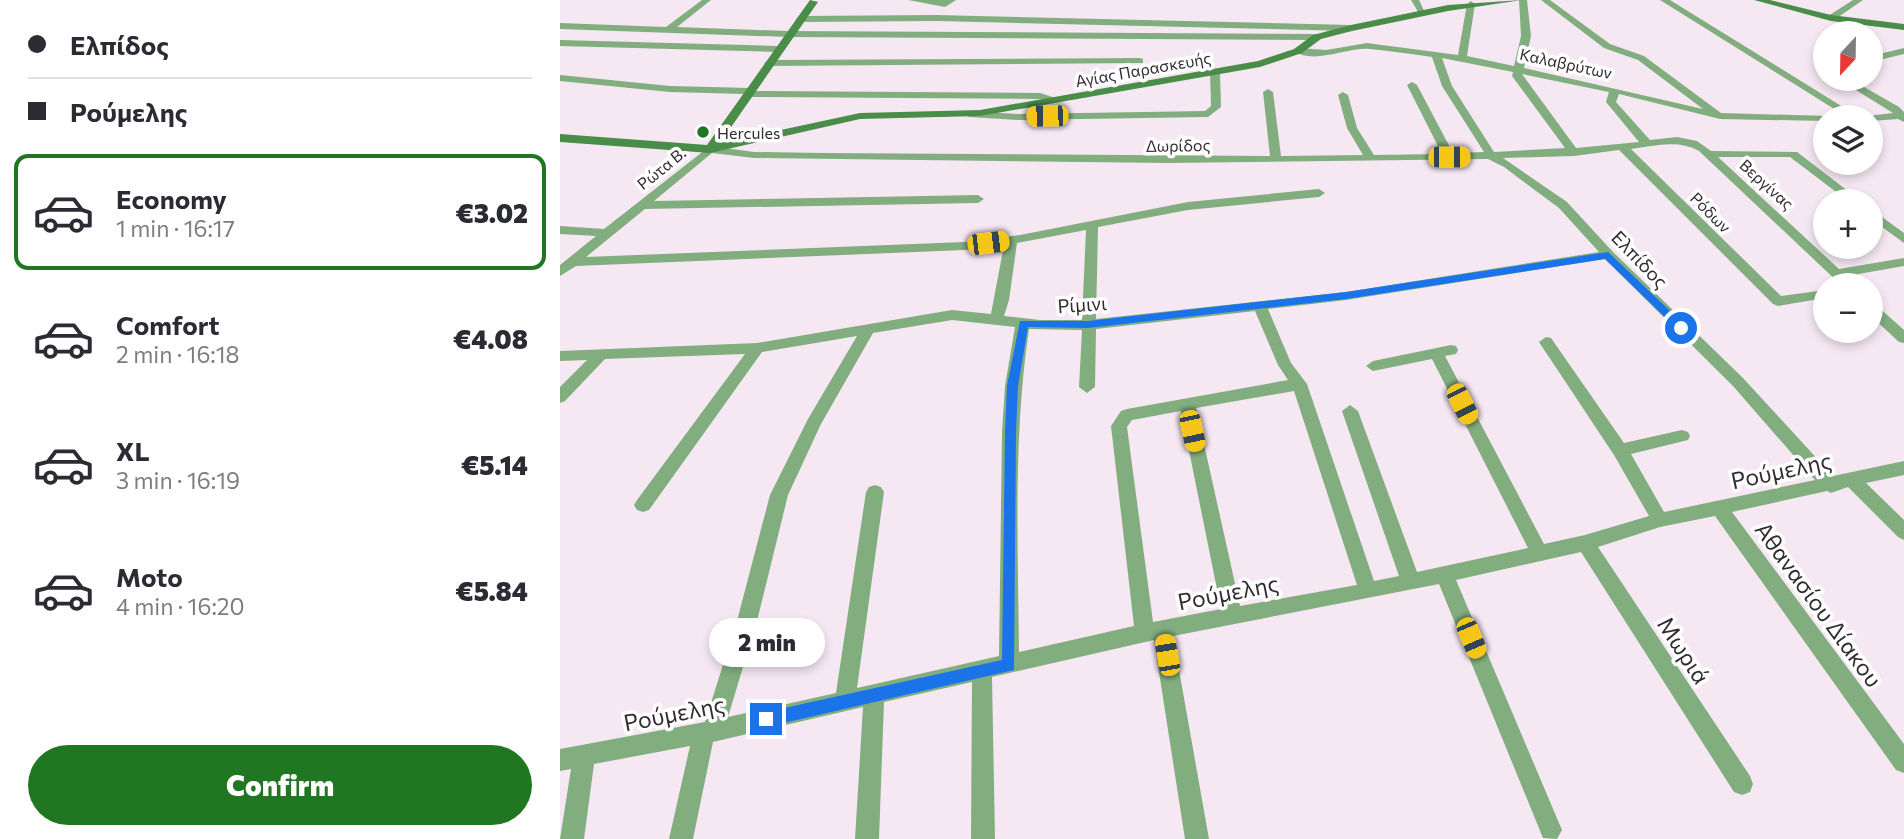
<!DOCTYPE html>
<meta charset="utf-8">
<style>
:root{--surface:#fff;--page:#f2f2f3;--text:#2b2b33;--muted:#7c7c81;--line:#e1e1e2;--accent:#217622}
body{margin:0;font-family:Commissioner,sans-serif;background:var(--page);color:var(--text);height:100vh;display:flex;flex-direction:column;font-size:26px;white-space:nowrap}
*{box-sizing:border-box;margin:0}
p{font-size:23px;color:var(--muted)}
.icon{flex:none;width:38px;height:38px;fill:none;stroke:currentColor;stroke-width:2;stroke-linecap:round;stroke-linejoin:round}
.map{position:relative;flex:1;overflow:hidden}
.drawer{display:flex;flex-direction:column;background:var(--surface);width:560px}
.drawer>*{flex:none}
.guide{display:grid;align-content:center;height:154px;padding:0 28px;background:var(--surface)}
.needle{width:46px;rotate:202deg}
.buttons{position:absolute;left:1253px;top:21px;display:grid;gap:14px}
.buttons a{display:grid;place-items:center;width:70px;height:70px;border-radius:50%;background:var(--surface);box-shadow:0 4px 10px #0003;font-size:35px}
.end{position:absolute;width:32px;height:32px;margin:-16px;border:9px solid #1a73e8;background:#fff;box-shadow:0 0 0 4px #fff}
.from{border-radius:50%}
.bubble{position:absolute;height:49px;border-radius:24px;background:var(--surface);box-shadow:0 4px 10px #0003;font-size:23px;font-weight:800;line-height:49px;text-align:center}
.car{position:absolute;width:21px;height:42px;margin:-21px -10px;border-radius:9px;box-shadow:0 0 5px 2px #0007;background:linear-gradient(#f5c518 24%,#345 0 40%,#f5c518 0 76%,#345 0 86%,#f5c518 0)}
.guide b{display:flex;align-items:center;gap:24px;height:66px;font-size:26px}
.guide b+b{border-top:2px solid var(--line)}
.guide i{width:18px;height:18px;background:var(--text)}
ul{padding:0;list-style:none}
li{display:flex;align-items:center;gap:21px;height:116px;margin:0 14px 10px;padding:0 14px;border:4px solid transparent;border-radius:14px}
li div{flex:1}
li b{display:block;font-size:26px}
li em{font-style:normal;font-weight:800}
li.current{border-color:var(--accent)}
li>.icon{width:63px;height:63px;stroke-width:1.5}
.button{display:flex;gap:14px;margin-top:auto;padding:14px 28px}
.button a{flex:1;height:80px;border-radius:42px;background:var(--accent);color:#fff;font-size:28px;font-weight:800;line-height:80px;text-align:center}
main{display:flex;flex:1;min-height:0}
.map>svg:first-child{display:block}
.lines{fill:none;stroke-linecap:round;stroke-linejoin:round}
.street{fill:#82ae7f;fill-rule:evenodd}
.secondary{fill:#4a8d48;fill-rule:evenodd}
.route{fill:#1a73e8}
.poi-dot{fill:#217622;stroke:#fff;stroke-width:2.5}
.labels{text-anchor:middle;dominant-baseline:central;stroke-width:7;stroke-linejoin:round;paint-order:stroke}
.far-street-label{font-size:16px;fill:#312c30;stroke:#fff}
.far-poi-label{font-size:16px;fill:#312c30;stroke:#fff;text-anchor:start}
.street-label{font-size:19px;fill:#312c30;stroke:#fff}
.near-street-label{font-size:23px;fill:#312c30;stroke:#fff}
</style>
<main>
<section class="drawer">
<div class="guide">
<b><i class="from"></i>Ελπίδος</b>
<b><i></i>Ρούμελης</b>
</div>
<ul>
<li class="current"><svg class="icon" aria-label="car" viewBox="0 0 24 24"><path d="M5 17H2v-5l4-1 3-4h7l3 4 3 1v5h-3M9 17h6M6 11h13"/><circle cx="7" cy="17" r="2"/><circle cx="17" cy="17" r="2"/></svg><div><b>Economy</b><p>1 min · 16:17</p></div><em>€3.02</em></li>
<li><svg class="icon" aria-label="car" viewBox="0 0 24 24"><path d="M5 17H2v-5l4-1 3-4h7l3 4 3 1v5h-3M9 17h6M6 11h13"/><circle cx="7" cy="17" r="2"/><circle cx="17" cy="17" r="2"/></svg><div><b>Comfort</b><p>2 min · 16:18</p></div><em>€4.08</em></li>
<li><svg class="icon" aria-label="car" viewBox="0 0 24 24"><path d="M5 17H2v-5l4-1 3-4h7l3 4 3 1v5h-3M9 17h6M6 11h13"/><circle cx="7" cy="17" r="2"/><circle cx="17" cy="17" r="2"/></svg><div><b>XL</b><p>3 min · 16:19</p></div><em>€5.14</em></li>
<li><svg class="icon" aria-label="car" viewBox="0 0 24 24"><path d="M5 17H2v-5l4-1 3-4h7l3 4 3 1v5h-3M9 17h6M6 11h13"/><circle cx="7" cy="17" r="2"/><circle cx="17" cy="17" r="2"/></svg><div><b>Moto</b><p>4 min · 16:20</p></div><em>€5.84</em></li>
</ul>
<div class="button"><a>Confirm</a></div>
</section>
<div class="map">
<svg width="1344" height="839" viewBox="0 0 1344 839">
<rect width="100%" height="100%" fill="#f6e8f3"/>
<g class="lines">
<path class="street" d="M142 0H151L117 27 228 31 757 34 762 37 757 40 228 37 0 29V23L106 27Z
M348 0H396L385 7Z
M851 0H859L866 15H860Z
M959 0H967L971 36 964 68 1143 109 1078 60 1044 48 981 0H990L1050 44 1084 56 1161 113 1269 116 1265 117V121L1160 119 1059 94 1056 102 1090 140 1117 137 1137 141 1151 151 1237 152 1301 201H1288L1230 157H1158L1279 269 1344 258V266L1287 276 1296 285H1281L1139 151C1118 139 1094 146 1071 149L1221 296 1265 290V298L1218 306 1213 304 1059 150 1014 156 943 158 1007 202 1053 252 1183 378 1273 476 1344 461V475L1306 483 1344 520V540L1338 537 1288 487 1271 493 1267 491 1172 512 1344 744V773L1336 770 1155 516 1100 527 1038 547 1190 776 1193 784 1190 792 1182 795 1174 792 1021 552 896 580 1002 830 997 839 983 838 879 584 613 636 649 839H625L594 640 432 677 435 839H411L412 682 324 702 319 839H295L303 707 153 742 133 839H109L130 746 34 764 24 839H0L11 769 0 771V749L145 722 178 617 210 495 248 419 297 336 202 352 89 510 83 512 77 510 74 505 77 500 185 354 45 359 5 401 0 403V387L27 360 0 361V351L197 343 392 310 431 314 444 245 404 250 16 266 0 276V265L36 236 0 234V226L44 229 150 146 194 152 263 153 710 156 703 92 708 89 713 92 721 156 803 155 787 128 778 95 783 92 788 95 797 128 814 155 882 154 847 85 852 82 857 85 893 153 924 152 882 86 872 57C852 54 831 51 810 49 786 47 756 65 733 51L738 48 766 50 807 43 898 55 907 4 911 1 915 4 907 56 954 66 961 36ZM882 58 953 72 952 76 1005 148 934 152 892 86ZM962 74 1049 92 1046 102 1079 142 1016 148ZM152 153 194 158 609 163 928 159 944 167 999 208 1039 252 786 292 536 319 538 227 628 210 759 197 765 193 759 189 628 202 460 235 404 242 26 257 85 209 418 203 424 199 418 195 94 201ZM526 230 522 320H480L444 316 449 300 457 243ZM1045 259 1173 386 1255 480 1104 512 1071 454 1128 440 1130 436 1128 432 1122 430 1064 443 991 338 986 337 979 342 1054 455 1089 516 1025 535 984 544 885 356 896 354 898 350 896 346 891 345 813 361 806 366 813 371 872 359 968 548 857 572 798 411 790 405 782 411 839 576 814 581 747 384 731 363 708 309 786 300ZM695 311 718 365 728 380 567 409 561 411 551 426 574 626 459 652C458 544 453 436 469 329L522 330 519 387 527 393 535 387 536 329ZM392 320 455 327 445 386 442 432 439 656 297 688 324 492 321 487 315 485 309 487 306 492 276 693 168 717 198 617 228 495 261 424 313 333ZM734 391 797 585 680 606 636 408ZM621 411 661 609 593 622 567 427 572 420Z
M1100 0H1110L1299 117H1287Z
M1293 0H1303L1274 20H1268V16Z
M377 15 791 25 795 28 791 31 377 21 240 22 236 19 240 16Z
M0 40 218 46 223 49 218 52 0 46Z
M1344 48V54L1311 62V56Z
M580 58 583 59V63L209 66 204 63 209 60Z
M655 69 660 72 661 107 648 117 459 120 409 117 404 114 409 111 459 114 645 111 651 106 650 72Z
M0 75 110 86 191 88 196 91 480 93 502 100 497 103 480 99 188 97 183 94 110 92 0 81Z
M1278 79H1290L1339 107 1344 112V122L1338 119 1311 121V117L1307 116 1333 113Z
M1311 209 1344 233V243L1311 219Z
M1311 303 1316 305 1344 330V343L1339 342 1311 316Z"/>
<path class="secondary" d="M250 0 258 2 160 143 300 113 420 110 698 61 734 49 753 35 791 25 888 5 962 0 888 11 792 31 761 39 742 53 700 67 420 116 300 119 150 153 0 142V134L147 145Z
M1194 0H1210L1271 15 1344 24V30L1271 21Z"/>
</g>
<path class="route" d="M1048 252 1125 325V330H1118L1045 259 786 299 528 328 468 327 458 386 456 432 454 670 206 727 200 725 198 719 206 712 442 660 445 432 447 386 460 321H528L786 292Z"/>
<circle class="poi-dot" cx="143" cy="132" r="7"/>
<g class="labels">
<g class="far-street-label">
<text transform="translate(1006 63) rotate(12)">Καλαβρύτων</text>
<text transform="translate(583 69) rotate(-10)">Αγίας Παρασκευής</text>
<text transform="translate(618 145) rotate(-1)">Δωρίδος</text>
<text transform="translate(101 168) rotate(-39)">Ρώτα Β.</text>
<text transform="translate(1207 184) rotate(42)">Βεργίνας</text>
<text transform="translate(1151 212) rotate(45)">Ρόδων</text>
</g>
<g class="far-poi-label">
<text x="157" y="132">Hercules</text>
</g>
<g class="street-label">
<text transform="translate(1080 259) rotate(46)">Ελπίδος</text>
<text transform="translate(522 304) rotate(-4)">Ρίμινι</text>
</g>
<g class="near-street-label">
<text transform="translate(1221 470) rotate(-12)">Ρούμελης</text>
<text transform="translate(668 592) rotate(-11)">Ρούμελης</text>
<text transform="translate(1259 604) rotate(54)">Αθανασίου Δίακου</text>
<text transform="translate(1124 650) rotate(57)">Μωριά</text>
<text transform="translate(114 713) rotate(-11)">Ρούμελης</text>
</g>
</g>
</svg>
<div class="buttons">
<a><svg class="needle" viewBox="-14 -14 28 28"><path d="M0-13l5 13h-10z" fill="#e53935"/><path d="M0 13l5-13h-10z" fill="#7c7c81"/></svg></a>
<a><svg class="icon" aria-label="layers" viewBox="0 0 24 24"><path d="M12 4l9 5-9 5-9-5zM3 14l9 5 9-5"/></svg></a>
<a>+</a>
<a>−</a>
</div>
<i class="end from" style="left:1121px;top:328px"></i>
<i class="end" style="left:206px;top:719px"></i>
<div class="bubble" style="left:149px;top:618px;width:116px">2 min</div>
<i class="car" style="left:487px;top:116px;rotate:269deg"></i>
<i class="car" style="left:889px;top:157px;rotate:90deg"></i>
<i class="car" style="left:428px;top:243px;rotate:83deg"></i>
<i class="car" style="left:902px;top:404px;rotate:153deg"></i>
<i class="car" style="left:632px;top:431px;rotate:168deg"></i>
<i class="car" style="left:911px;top:638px;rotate:157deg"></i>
<i class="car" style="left:607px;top:655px;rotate:350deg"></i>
</div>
</main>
